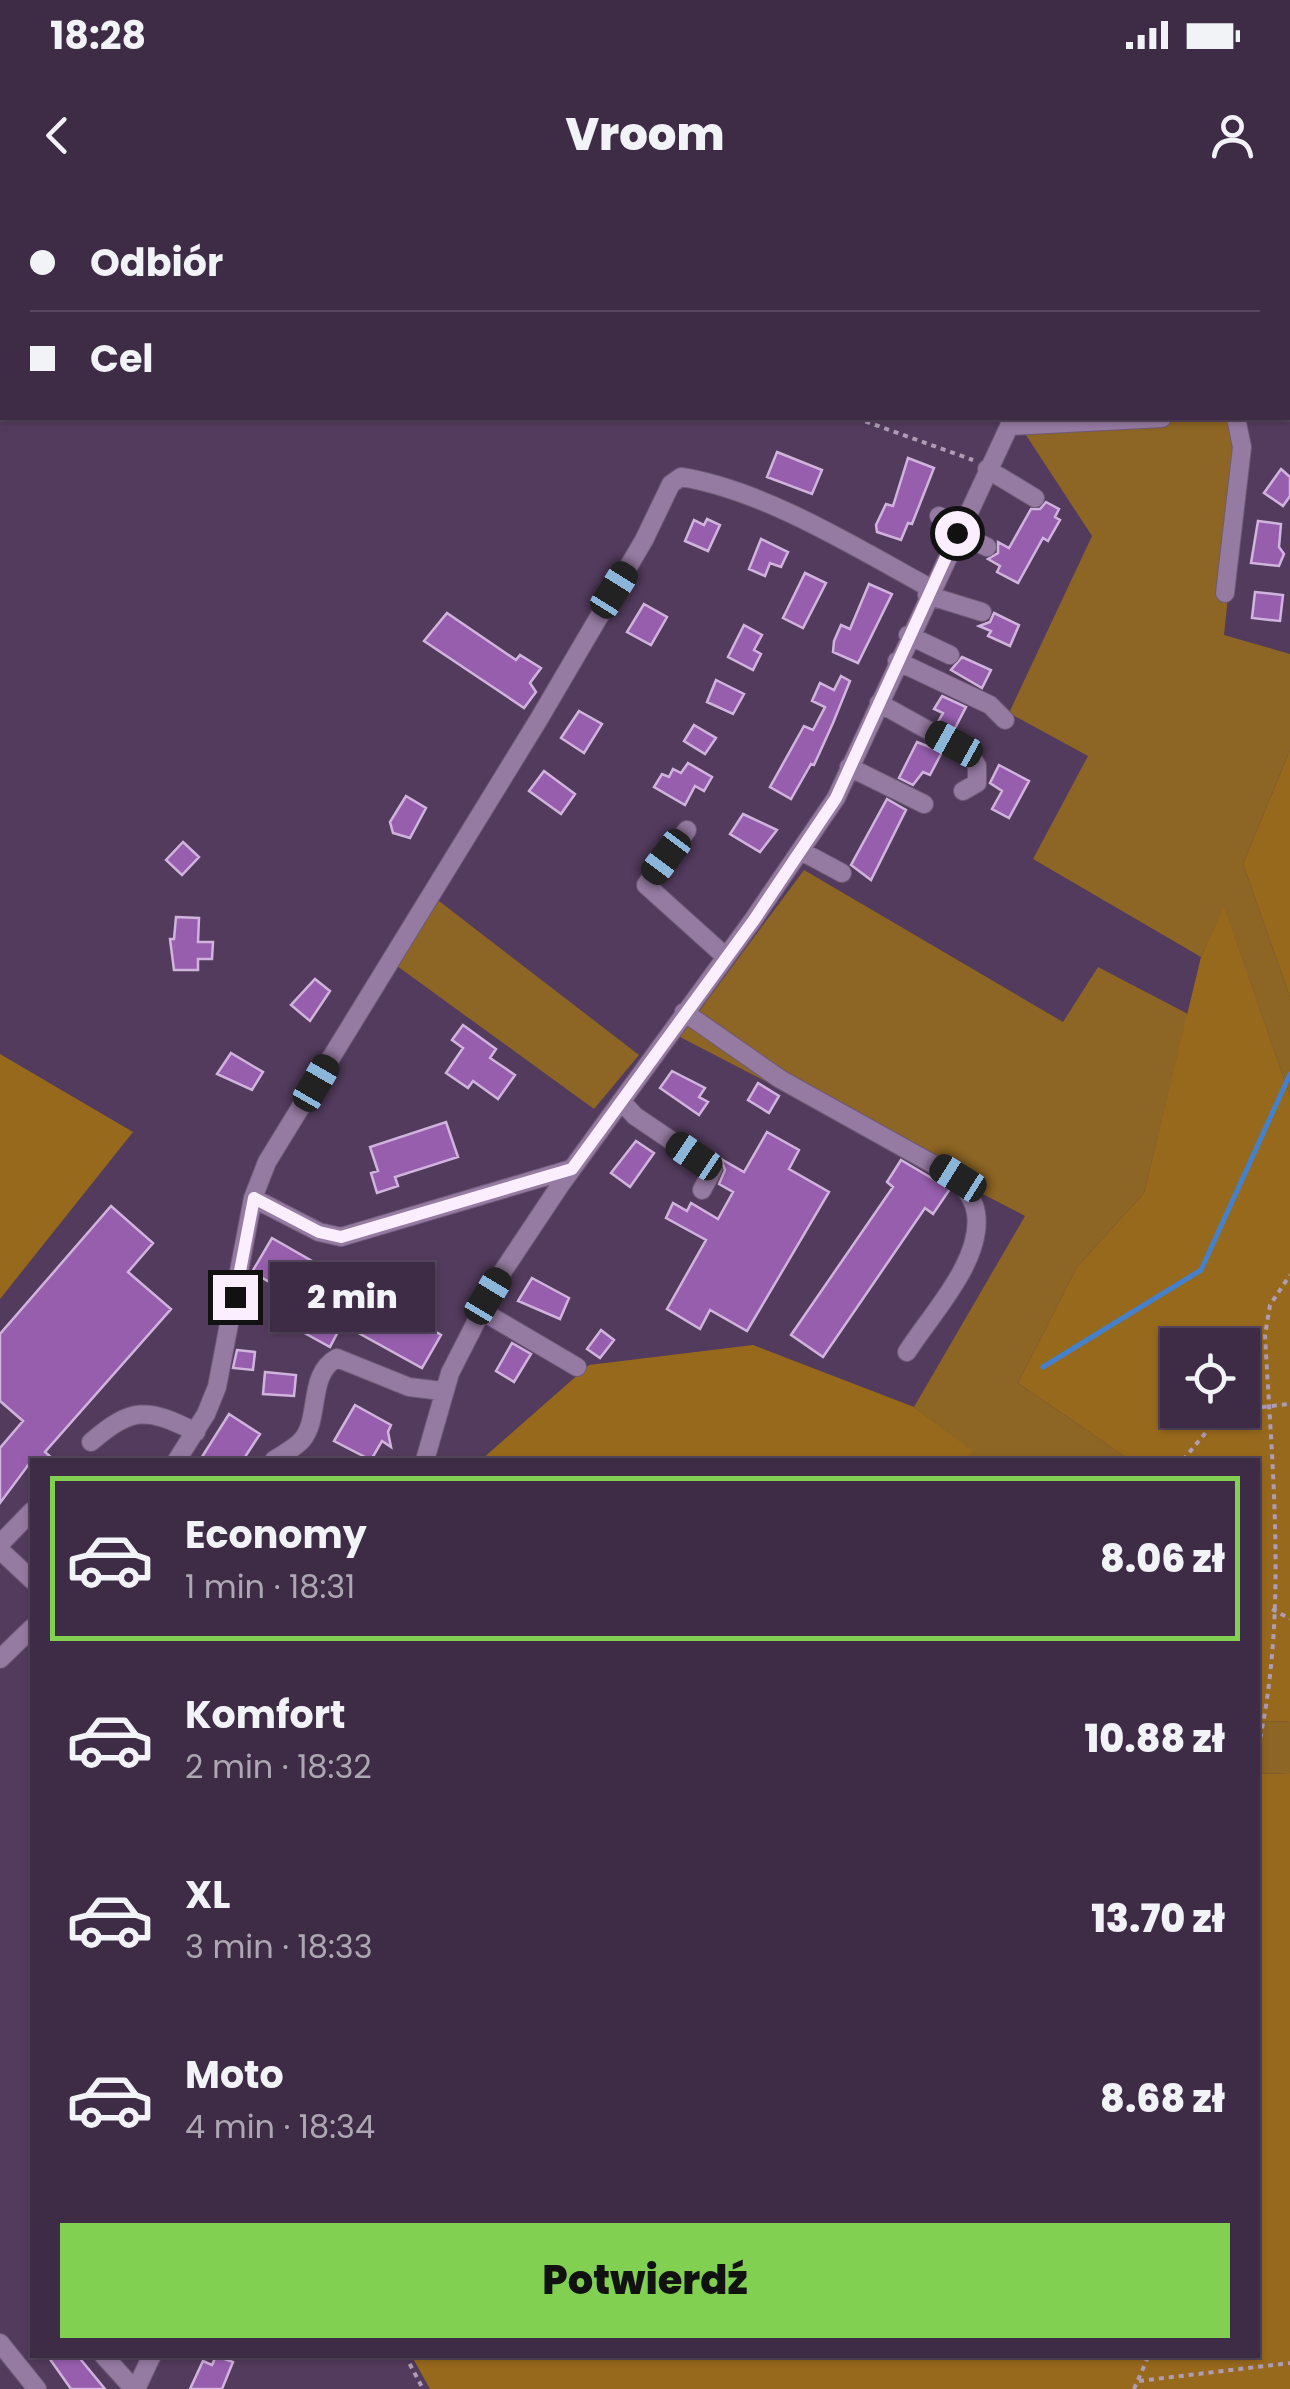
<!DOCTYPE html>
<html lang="pl">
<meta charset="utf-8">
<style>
:root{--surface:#3e2c46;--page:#493851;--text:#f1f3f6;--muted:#ada7b3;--line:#57485f;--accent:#81d051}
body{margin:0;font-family:Poppins,sans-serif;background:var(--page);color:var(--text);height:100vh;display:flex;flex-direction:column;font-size:38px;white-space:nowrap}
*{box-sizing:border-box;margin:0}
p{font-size:32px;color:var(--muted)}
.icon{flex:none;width:55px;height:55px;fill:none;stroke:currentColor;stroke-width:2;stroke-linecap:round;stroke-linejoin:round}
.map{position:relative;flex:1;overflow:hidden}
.panel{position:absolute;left:30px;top:1258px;width:1230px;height:900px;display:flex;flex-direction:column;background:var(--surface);border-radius:0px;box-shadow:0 2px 8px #0004,0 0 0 2px var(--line)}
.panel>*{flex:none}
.banner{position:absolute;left:0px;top:0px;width:1290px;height:220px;box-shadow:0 2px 8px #0004,0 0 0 2px var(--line);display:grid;align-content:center;height:220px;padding:0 30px;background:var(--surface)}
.tools{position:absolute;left:1160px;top:1128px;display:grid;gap:20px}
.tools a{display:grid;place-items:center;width:100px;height:100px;border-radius:0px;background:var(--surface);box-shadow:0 2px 8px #0004,0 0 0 2px var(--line);font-size:50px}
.end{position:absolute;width:45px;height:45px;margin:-22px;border:12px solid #faeeff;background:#111;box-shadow:0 0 0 5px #111}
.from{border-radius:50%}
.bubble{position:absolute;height:70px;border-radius:0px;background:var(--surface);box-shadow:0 2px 8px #0004,0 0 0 2px var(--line);font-size:32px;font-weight:800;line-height:70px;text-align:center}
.car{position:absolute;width:30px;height:60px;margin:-30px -15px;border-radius:12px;box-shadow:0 0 8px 2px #0007;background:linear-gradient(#222 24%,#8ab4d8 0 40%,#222 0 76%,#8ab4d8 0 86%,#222 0)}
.banner b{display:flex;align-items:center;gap:35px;height:95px;font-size:38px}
.banner b+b{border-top:2px solid var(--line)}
.banner i{width:25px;height:25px;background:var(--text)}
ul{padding:18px 0 0;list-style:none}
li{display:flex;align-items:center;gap:30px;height:165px;margin:0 20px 15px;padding:0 10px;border:5px solid transparent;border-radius:0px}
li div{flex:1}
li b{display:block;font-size:38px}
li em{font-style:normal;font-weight:800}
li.selected{border-color:var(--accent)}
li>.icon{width:90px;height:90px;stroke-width:1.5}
.primary-button{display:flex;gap:20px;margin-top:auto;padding:20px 30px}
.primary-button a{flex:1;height:115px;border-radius:0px;background:var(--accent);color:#111;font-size:40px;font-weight:800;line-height:115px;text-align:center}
.status{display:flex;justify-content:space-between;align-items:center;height:70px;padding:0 50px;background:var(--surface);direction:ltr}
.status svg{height:28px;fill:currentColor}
header{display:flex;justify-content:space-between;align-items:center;height:130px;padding:0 30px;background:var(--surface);font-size:45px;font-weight:800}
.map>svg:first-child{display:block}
.green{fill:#8d6524}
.forest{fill:#97691c;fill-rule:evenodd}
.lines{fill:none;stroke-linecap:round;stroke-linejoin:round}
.stream{stroke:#4480cc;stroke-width:5}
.building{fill:#975eae;stroke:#d1b4de;stroke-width:2.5}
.minor-casing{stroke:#6e5a77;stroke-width:20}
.path{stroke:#ae9db5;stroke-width:4;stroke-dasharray:5 5;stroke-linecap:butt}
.minor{stroke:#957aa1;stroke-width:18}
.route{stroke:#faeeff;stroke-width:12}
</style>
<div class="status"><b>18:28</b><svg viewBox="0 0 49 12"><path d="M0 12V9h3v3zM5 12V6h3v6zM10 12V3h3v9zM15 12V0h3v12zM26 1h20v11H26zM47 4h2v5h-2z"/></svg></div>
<header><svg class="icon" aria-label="back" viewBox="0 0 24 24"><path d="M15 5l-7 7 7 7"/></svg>Vroom<svg class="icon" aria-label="person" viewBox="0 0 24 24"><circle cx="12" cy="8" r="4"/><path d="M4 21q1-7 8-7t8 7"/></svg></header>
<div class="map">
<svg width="1290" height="2189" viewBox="0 0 1290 2189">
<rect width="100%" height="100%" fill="#533b5d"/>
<path class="green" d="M1188 218H1247L1224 435 1290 454V550L1243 664 1290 797V896L1224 707 1201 757 1033 659 1088 556 1009 513 1092 336 1022 229Z
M804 670 1063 822 1098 767 1188 814 1144 993 1077 1067 1018 1183 1130 1260H965L972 1251 914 1207 1025 1016 680 837Z
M439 701 639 855 594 909 397 766Z
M1290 1521V1573L1258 1574V1522Z"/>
<path class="forest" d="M1290 550V797L1243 664Z
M1224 706 1290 896V1521L1258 1522V1260H1130L1018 1183 1077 1067 1144 993 1201 757ZM1242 1145V1210H1178V1145Z
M0 854 133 932 0 1099Z
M753 1145 914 1207 973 1251 965 1260H481L589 1165Z
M1290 1573V2189H430L411 2155H1258V1574Z"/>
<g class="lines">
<path class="stream" d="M1043 1167 1201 1070 1290 874"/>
</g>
<path class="building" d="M777 252 822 270 812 294 767 277Z
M908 258 934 268 912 324 908 323 901 340 877 332 876 325 886 304 893 306Z
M1281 269 1290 277V296L1283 306 1264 293Z
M1046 302 1059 309 1055 317 1060 320 1048 341 1043 338 1018 383 997 372 1000 366 988 359 998 353V342L1009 348 1031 309H1040Z
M707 319 720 325 708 351 685 341 694 320 704 325Z
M1258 321 1281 324 1279 347 1284 354 1279 366 1251 363Z
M761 339 788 352 781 367 770 363 765 376 749 369Z
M805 373 826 383 803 428 783 418Z
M869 384 892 394 858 463 833 452 834 441 841 425 850 429Z
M1255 392 1283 395 1280 421 1252 418Z
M644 404 667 417 651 445 627 432Z
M447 413 516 460 520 455 541 468 530 483 536 492 524 508 424 441Z
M994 413 1019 425 1010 446 988 436 991 431 979 426 990 422Z
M744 425 762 435 754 450 761 454 753 470 728 457Z
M962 457 991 470 982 488 951 470Z
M841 476 850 481 833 523 814 565 811 564 791 599 770 587 804 526 813 530 825 507 812 501 820 483 834 490Z
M716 480 744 494 733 514 707 502Z
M942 496 966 507 954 530 938 522 943 513 934 509Z
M579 511 602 524 584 553 561 538Z
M694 525 716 538 705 554 684 541Z
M917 542 942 552 930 575 923 572 913 585 899 578Z
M688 563 712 577 704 591 695 586 685 605 654 587 662 574 669 577 673 569 681 573Z
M999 565 1029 581 1009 618 992 609 1002 591 990 583Z
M544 571 575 594 561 614 529 591Z
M406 596 426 608 410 638 393 633 390 622Z
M887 599 906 610 871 680 851 665Z
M743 614 777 630 760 652 730 634Z
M183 642 199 657 182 675 166 660Z
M176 717 199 718 198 742H213L212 759H198V770H174L170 739H174Z
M315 779 330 791 310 821 291 805Z
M463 825 496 849 490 858 515 875 498 899 473 881 468 888 446 873 463 848 452 840Z
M231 853 263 872 252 890 217 874Z
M672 871 705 888 699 897 708 902 699 915 660 888Z
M758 883 779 896 769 913 748 900Z
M446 922 458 957 395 977 398 986 377 993 371 973 378 971 370 947Z
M767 932 799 950 789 969 829 992 747 1131 710 1110 700 1129 667 1109 706 1040 666 1018 673 1003 687 1011 691 1003 718 1019 733 992 719 984 725 970 721 959 744 972Z
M636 941 654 953 630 987 611 973Z
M901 960 950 989 933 1014 925 1008 823 1157 791 1135 893 987 887 982Z
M111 1006 153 1043 128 1072 171 1109 45 1252 54 1260H32L0 1303V1248L23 1221 0 1201V1134Z
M272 1038 441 1135 422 1168 342 1124 330 1147 281 1120 295 1097 252 1072Z
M532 1078 569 1098 560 1119 518 1101Z
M601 1130 614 1140 600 1158 587 1149Z
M512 1143 531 1154 514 1182 496 1171Z
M237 1150 255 1152 253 1170 233 1168Z
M265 1172 296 1175 294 1196 263 1194Z
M355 1205 391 1225 388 1232 391 1247 382 1241 371 1260 334 1241Z
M229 1214 260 1234 243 1260H200Z
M47 2155H77L105 2189H71Z
M216 2156 233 2162 222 2189H190L203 2161 212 2165Z"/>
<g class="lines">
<g class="minor-casing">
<path id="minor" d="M1114 2 1115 0
M1207 2 1208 0
M1275 2 1276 0
M1288 46 1290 47
M1009 226 1162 218
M987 269 1035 298
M939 316 960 327
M957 333 987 347
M1225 393 1242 247 1236 218
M927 395 982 412
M908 435 950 455
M897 461 990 505 1005 520
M879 503 969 553 977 566V583L963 591
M849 567 924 604
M687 630 646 685 726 757
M801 651 842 673
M684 812 780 879 958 978C965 989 974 999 976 1013 983 1061 931 1114 907 1152
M621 901 635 916 713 969 702 990
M253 998 319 1032 341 1037 571 969
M480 1110 577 1167
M91 1242C133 1206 147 1208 196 1232
M177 1260 206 1214 217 1187 253 998 267 962 539 519 644 340 671 284 681 277C764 290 857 348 930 388
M274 1260C283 1254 295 1248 302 1240 321 1218 307 1174 337 1158L409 1187 442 1191
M425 1260 450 1173 499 1077 561 984 753 720 836 598 1013 218
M0 1344 32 1311
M0 1350 32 1380
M0 1459 32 1428
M0 2143 37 2189
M103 2155 134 2189
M136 2189 152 2155"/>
</g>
<path class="path" d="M605 0 606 2
M11 2 22 0
M0 5H2
M1288 216 1290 217
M856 218 973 260
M1242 1209 1290 1204
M1183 1260 1217 1219 1240 1210
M1272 1409 1290 1419
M1258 1548C1288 1415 1272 1270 1265 1135L1270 1105 1290 1075
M405 2155 423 2189
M1139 2181 1290 2163
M1134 2189 1149 2155"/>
<use href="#minor" class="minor"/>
</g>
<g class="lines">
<path class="route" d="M235 1097 254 998 319 1032 341 1037 572 969 754 720 836 598 957 333"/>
</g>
</svg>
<div class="tools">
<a><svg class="icon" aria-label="locate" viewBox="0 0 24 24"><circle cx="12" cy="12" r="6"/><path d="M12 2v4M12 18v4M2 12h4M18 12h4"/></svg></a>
</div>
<i class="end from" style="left:957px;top:333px"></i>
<i class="end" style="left:235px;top:1097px"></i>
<div class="bubble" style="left:270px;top:1062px;width:165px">2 min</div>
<i class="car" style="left:614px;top:390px;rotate:32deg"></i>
<i class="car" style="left:954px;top:544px;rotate:299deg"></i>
<i class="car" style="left:666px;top:657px;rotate:217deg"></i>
<i class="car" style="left:316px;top:883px;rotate:30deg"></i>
<i class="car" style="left:694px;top:956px;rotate:304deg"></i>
<i class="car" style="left:958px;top:978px;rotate:302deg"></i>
<i class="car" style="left:488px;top:1096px;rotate:31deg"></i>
<div class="banner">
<b><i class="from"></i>Odbiór</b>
<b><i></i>Cel</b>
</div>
<section class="panel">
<ul>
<li class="selected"><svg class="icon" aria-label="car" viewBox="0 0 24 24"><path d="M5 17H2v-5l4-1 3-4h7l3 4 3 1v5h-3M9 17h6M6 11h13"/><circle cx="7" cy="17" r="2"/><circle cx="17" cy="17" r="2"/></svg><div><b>Economy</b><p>1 min · 18:31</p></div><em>8.06 zł</em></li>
<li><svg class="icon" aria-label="car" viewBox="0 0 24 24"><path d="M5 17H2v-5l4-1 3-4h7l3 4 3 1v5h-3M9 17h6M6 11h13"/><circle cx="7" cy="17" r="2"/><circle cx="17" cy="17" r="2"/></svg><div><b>Komfort</b><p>2 min · 18:32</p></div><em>10.88 zł</em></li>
<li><svg class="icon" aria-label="car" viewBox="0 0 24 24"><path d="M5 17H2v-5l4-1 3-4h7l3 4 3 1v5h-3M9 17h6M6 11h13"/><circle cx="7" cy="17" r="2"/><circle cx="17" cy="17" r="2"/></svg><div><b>XL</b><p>3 min · 18:33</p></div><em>13.70 zł</em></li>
<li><svg class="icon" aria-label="car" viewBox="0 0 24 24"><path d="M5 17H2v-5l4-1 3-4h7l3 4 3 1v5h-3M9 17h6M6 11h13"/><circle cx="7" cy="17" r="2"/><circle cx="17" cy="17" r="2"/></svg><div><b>Moto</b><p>4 min · 18:34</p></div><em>8.68 zł</em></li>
</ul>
<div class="primary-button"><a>Potwierdź</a></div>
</section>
</div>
